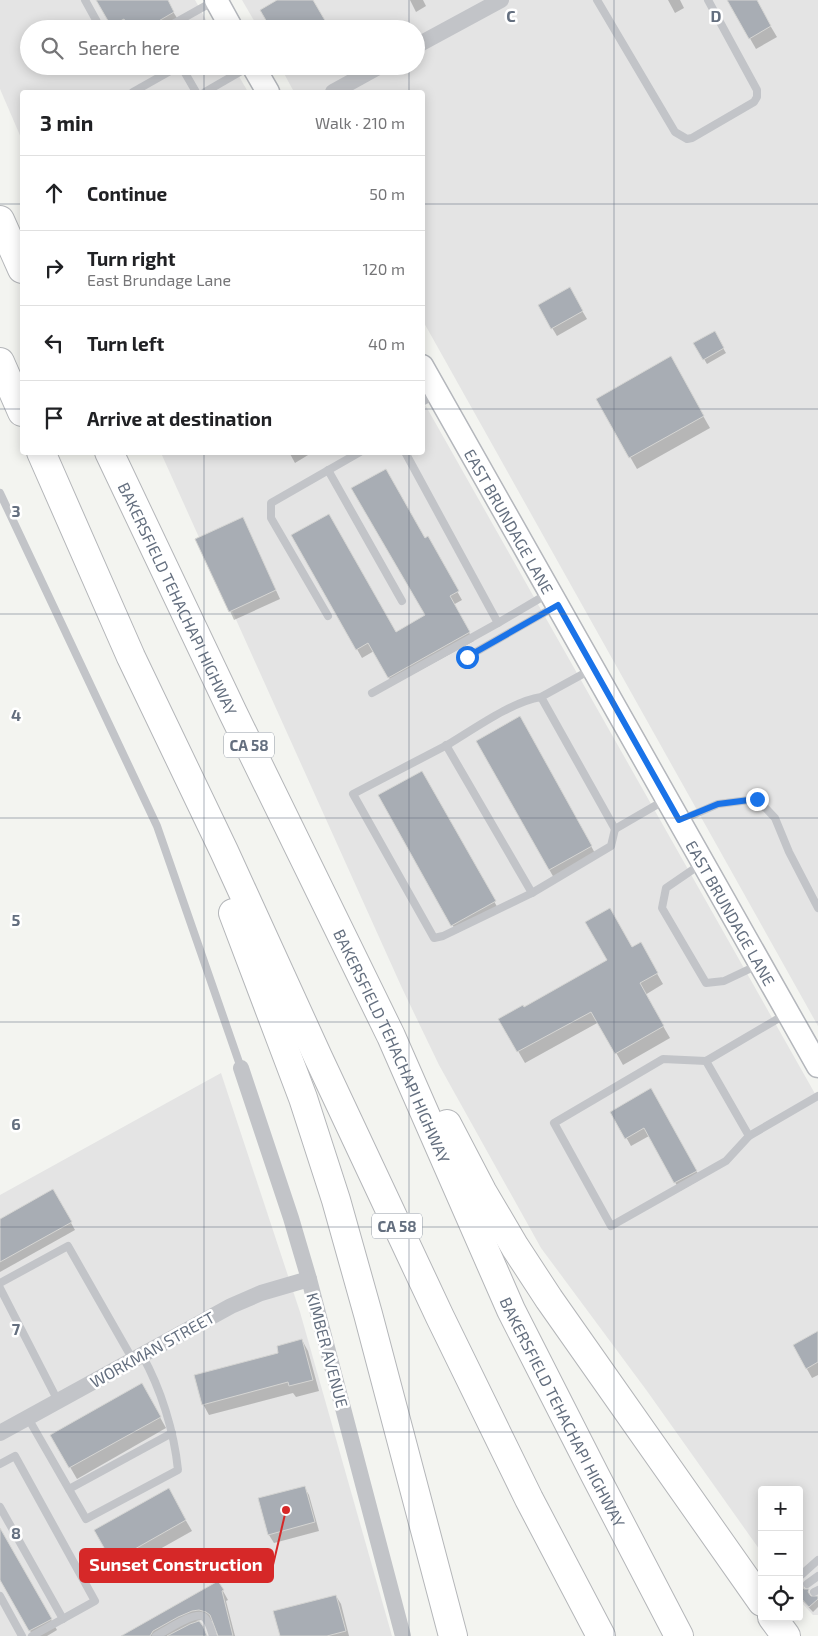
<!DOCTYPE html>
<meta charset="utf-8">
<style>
:root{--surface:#fff;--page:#f6f6f6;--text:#202124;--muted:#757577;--line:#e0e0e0}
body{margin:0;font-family:"Exo 2",sans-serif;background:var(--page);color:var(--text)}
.controls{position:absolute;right:15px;bottom:15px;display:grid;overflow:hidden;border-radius:5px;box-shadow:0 2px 12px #0003}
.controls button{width:45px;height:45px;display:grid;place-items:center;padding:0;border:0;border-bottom:1px solid var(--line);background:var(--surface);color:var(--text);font:25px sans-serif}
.stop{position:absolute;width:15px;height:15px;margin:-11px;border:4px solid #1a73e8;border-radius:50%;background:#fff}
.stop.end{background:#1a73e8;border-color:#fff;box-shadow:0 1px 5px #0008}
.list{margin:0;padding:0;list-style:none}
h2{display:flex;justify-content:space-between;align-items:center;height:65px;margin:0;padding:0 20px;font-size:21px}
h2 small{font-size:16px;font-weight:400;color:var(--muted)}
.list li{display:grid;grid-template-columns:32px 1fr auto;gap:15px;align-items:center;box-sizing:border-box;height:75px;padding:0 20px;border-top:1px solid var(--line)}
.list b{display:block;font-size:19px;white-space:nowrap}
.list p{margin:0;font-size:16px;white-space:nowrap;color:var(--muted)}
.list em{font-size:16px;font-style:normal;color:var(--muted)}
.icon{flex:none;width:28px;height:28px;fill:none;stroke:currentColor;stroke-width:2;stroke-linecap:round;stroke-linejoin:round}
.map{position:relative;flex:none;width:818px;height:1636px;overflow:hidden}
.search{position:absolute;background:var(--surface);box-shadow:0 2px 12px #0003;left:20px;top:20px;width:405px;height:55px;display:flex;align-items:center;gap:12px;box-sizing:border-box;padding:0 18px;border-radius:28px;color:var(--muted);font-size:19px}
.panel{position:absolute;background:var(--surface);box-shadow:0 2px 12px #0003;left:20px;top:90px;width:405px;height:365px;border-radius:5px}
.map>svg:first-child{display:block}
</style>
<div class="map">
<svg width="818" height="1636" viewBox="0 0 818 1636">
<rect width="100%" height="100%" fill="#f3f4f0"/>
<!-- built -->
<g fill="#e4e4e4">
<polygon points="0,0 195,0 211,29 29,29 29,66 233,66 248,92 22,92 22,140 0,89"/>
<polygon points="242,0 818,0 818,1026 423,321 422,92 294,92 280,66 416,66 416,29 259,29"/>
<polygon points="423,401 818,1099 818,1615 813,1615 799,1600 799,1490 762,1490 762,1553 647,1391 541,1248 439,1065 402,988 161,453 422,452"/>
<polygon points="221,1073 300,1312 392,1636 0,1636 0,1195"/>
</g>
<!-- shadow -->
<g fill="#0003">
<polygon points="97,0 166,0 180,23 170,29 114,29"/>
<polygon points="410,0 423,0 426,6 416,12"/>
<polygon points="668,0 680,0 684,8 675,13"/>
<polygon points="728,0 755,0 777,37 756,49"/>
<polygon points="330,66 346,66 334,73"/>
<polygon points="569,289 587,319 557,336 539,306"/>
<polygon points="714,333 726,353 707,364 695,344"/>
<polygon points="670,358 710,428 637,469 597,399"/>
<polygon points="289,452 313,452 295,463"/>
<polygon points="247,527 280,599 234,620 230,611"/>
<polygon points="293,536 395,633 426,616 424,539 427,538 462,600 453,605 474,641 393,685 374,651 362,658"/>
<polygon points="520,718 596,855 554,878 478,742"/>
<polygon points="421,773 499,910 457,933 380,796"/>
<polygon points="640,944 663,984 645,995 670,1038 623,1065 599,1022 525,1063 500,1020 523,1009"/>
<polygon points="651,1090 701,1179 680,1191 649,1136 631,1146 612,1112"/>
<polygon points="53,1191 75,1230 0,1272 0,1221"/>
<polygon points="818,1332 818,1375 812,1378 794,1346"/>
<polygon points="302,1340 308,1351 319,1391 296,1397 293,1393 209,1415 203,1404"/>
<polygon points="142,1385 166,1428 77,1479 52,1436"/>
<polygon points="304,1487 309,1495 319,1531 274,1543 269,1535"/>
<polygon points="168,1490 192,1531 119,1572 96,1531"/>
<polygon points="0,1530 57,1630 47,1636 33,1636 0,1577"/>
<polygon points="218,1582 228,1600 226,1601 235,1636 219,1636 214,1622 206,1619 196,1621 201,1623 207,1636 123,1636"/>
<polygon points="799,1582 802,1582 805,1591 810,1598 818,1598 818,1607 813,1612 799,1597"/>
<polygon points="336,1596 341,1604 349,1636 281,1636"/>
</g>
<!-- building -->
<g fill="#a8adb4" stroke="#d5d5d3">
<polygon points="96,0 168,0 174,12 145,29 129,29 124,19 111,26"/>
<polygon points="277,0 313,0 330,29 271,29 260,10"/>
<polygon points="727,0 757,0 771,26 749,39"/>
<polygon points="570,287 583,311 551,329 538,305"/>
<polygon points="715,331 724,348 703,360 693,343"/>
<polygon points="671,356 704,416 629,458 596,399"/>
<polygon points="386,469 425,538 428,536 459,591 450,596 470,632 388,678 368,643 356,650 291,535 329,514 396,632 425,615 351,488"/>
<polygon points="243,517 276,590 229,612 195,539"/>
<polygon points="520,716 592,846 549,870 476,741"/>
<polygon points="422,771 496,901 451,926 378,795"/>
<polygon points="610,908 632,947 641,942 658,973 640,983 664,1026 615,1054 591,1012 517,1052 498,1019 523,1005 524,1007 607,960 585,922"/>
<polygon points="651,1088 697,1171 674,1183 644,1128 625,1139 610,1112"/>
<polygon points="53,1189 72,1222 0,1262 0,1219"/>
<polygon points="818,1331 818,1362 806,1369 793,1345"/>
<polygon points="302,1339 313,1380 289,1386 288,1382 202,1405 194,1375 278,1353 277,1346"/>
<polygon points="142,1383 161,1417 69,1468 50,1435"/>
<polygon points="305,1486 315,1522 268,1535 258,1498"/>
<polygon points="169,1488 186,1520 112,1562 94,1530"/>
<polygon points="0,1528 52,1619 29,1631 0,1580"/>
<polygon points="218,1581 224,1590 222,1591 233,1636 218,1636 210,1615 206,1612 199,1610 192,1611 178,1617 153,1631 150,1636 121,1636"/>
<polygon points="799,1581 802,1581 802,1585 804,1589 809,1589 808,1592 811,1596 818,1596 818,1599 809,1607 799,1596"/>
<polygon points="336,1595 346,1631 327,1636 280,1636 273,1611"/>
<polygon points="199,1621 203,1626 207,1636 167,1636 190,1624"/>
</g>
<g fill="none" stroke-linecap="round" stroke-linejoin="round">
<!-- secondary casing -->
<g stroke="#b4b7bc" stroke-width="25">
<g id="secondary">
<polyline points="216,0 232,29"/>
<polyline points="253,66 268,92"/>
<path id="s1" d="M422 366 818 1066"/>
</g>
</g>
<!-- highway casing -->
<g stroke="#b4b6b9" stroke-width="30">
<g id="highway">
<polyline points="0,220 22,269"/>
<polyline points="0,362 22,412"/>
<polyline points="41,452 131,657 224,851 318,1057 440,1317 529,1499 601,1636"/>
<path id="s2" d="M109 452 233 713 391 1036 511 1310 595 1475 679 1636"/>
<polyline points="233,913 303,1098 336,1200 368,1314 453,1636"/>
<polyline points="447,1124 482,1191 515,1247 549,1299 762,1602"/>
<polyline points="772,1617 786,1636"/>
</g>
</g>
<!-- lane -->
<g stroke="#c2c4c8" stroke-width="8">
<polyline points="85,0 101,29"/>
<polyline points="597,0 675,132 687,139 692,138 754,102 757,97 757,90 708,0"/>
<polyline points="164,29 214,1"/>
<polyline points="181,66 196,92"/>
<polyline points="133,92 179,66"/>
<polyline points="205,92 250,66"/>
<polyline points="422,402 436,394"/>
<polyline points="405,452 498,623 549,593"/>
<polyline points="328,470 402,601"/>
<polyline points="0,493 157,826 241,1068"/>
<polyline points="328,616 271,518 271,503 360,452"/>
<polyline points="467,657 556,606"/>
<polyline points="372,693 498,623"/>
<path d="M541 697 615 829 611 846 532 893 443 936 434 938 353 794C385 777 417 761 449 744 474 729 513 701 541 697L592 669"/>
<polyline points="446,745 532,893"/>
<polyline points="681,820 718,804 757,799 775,818 789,852 818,908"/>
<polyline points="615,829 665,800"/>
<polyline points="701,864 666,888 662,908 706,983 724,981 758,965"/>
<polyline points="786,1014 706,1061 663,1059 554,1123 611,1226 726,1161 749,1136 818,1096"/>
<polyline points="706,1061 749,1136"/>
<polyline points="0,1283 68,1246 133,1360"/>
<polyline points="0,1288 58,1401"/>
<path d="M28 1418 86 1519 178 1470C174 1431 161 1389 142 1355"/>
<polyline points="0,1464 15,1456 95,1601 32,1636"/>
<polyline points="69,1489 172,1433"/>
<polyline points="0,1507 63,1619"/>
<polyline points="800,1576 818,1560"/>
<polyline points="807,1584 818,1576"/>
<polyline points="814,1592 818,1590"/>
<polyline points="0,1596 22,1636"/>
<path d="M156 1636C166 1631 195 1610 204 1617 209 1621 211 1630 213 1636"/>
</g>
<!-- street -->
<g stroke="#c2c4c8" stroke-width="16">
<polyline points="416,46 501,0"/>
<polyline points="333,92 380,66"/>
<polyline points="241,1068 291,1218 309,1279 403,1636"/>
<polyline points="0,1433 231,1306 261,1293 309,1279"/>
</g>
<!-- secondary -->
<use href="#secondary" stroke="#fff" stroke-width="22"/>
<!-- highway -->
<use href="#highway" stroke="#fff" stroke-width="28"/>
</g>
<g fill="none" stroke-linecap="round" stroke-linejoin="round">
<!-- route -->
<polyline stroke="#1a73e8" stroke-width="6" points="467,657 558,605 679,820 718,804 757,799"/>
</g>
<!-- grid -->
<path fill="none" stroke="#646f7f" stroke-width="1" stroke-opacity="0.55" d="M204 0V29M409 0V29M614 0V1636M204 66V92M409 66V92M0 204H22M422 204H818M0 409H22M422 409H818M204 452V1636M409 452V1636M0 614H818M0 818H818M0 1022H818M0 1227H818M0 1432H818"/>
<g text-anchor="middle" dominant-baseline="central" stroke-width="5" stroke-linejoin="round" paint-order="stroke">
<!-- shield labels -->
<g fill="#fff" stroke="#929aa5" stroke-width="1">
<rect x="224" y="732.5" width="50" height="25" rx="4"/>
<rect x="372" y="1213.5" width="50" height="25" rx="4"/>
</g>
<g font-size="15" font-weight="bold" fill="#646f7f">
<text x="249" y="745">CA 58</text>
<text x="397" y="1226">CA 58</text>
</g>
<!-- street labels -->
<g font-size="16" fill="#646f7f" stroke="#fff">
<text stroke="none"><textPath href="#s1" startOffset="178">EAST BRUNDAGE LANE</textPath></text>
<text stroke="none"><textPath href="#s2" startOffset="162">BAKERSFIELD TEHACHAPI HIGHWAY</textPath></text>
<text stroke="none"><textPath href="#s1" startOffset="628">EAST BRUNDAGE LANE</textPath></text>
<text stroke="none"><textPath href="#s2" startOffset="658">BAKERSFIELD TEHACHAPI HIGHWAY</textPath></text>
<text transform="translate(152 1349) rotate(-29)">WORKMAN STREET</text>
<text transform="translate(328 1350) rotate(75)">KIMBER AVENUE</text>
<text stroke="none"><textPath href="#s2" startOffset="1062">BAKERSFIELD TEHACHAPI HIGHWAY</textPath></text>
</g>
</g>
<g font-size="16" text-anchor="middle" font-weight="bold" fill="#646f7f" stroke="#fff" stroke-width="5" stroke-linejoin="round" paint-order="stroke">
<text x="511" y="22">C</text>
<text x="716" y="22">D</text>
<text x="16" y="517">3</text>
<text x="16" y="721">4</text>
<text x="16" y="926">5</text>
<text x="16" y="1130">6</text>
<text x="16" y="1335">7</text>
<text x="16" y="1539">8</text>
</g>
<!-- callouts -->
<path fill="none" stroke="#d62828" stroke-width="2" d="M286 1510L273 1565"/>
<circle fill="#d62828" stroke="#fff" stroke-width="2" cx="286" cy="1510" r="5"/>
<rect fill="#d62828" stroke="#d62828" stroke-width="2" x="80" y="1549" width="193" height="33" rx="5"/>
<g font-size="18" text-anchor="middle" font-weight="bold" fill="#fff">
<text x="176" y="1571">Sunset Construction</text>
</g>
</svg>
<div class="controls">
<button>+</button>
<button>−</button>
<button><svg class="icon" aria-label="locate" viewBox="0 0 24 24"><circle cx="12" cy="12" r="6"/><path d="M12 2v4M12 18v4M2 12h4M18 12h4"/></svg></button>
</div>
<div class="stop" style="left:467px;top:657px"></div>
<div class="stop end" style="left:757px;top:799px"></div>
<div class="search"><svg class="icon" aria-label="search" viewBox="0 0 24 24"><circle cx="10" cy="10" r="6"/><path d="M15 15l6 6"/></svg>Search here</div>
<section class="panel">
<h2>3 min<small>Walk · 210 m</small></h2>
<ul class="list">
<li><svg class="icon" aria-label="ahead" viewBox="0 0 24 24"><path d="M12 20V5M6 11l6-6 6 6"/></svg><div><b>Continue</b></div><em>50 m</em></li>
<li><svg class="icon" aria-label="right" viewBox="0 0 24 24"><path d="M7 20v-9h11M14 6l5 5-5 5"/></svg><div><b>Turn right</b><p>East Brundage Lane</p></div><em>120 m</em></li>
<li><svg class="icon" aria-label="left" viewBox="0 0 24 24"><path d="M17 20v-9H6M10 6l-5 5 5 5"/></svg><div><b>Turn left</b></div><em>40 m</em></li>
<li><svg class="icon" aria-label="arrive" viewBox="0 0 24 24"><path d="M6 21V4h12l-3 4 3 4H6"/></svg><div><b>Arrive at destination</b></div></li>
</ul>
</section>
</div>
